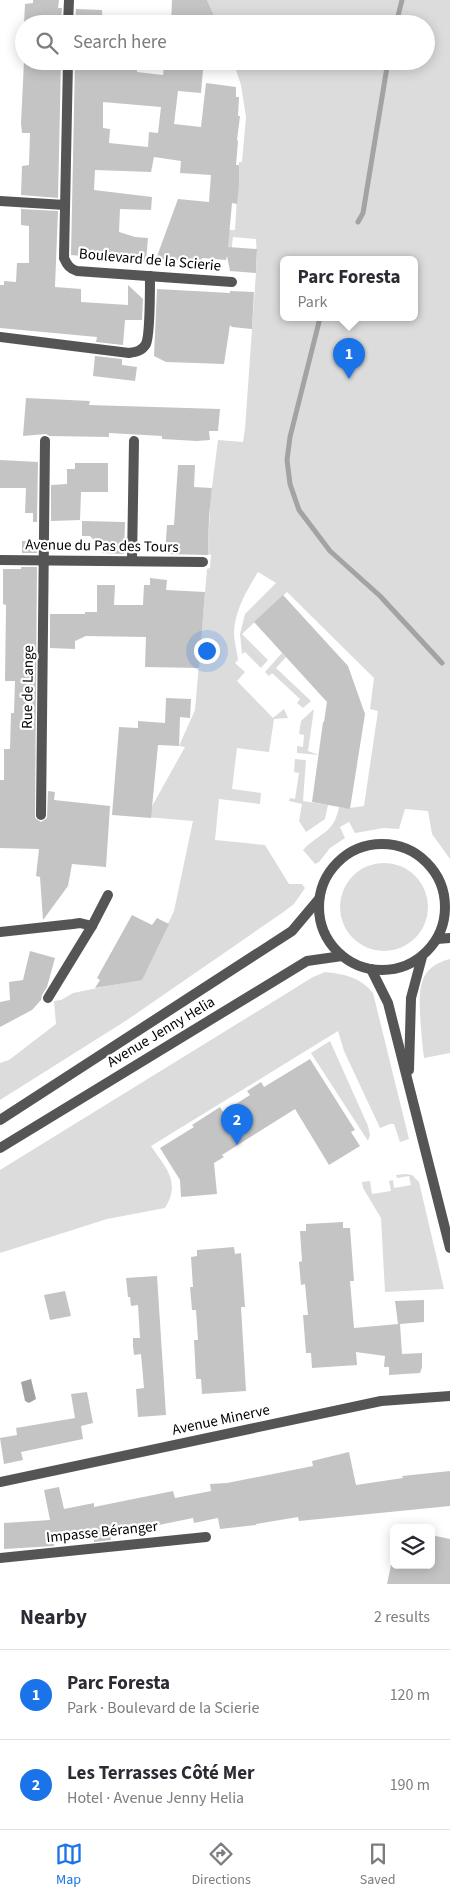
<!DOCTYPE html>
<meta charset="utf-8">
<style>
:root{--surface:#fff;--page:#f2f2f3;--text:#2b2b33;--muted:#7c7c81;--line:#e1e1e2;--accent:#1a73e8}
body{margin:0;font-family:"Source Sans 3",sans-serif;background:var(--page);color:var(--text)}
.controls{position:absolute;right:15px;bottom:15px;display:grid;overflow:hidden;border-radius:8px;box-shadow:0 2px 12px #0003}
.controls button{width:45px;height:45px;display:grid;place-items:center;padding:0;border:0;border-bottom:1px solid var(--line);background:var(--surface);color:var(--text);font:25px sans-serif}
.you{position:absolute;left:206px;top:650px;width:18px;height:18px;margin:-12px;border:4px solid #fff;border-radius:50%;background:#1a73e8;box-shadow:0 0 0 8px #1a73e833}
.badge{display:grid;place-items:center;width:32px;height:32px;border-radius:50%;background:var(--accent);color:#fff;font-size:16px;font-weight:700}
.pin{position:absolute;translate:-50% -41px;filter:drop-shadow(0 1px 2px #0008)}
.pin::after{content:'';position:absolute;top:26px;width:18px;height:15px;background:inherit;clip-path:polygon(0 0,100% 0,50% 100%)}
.popup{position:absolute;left:280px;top:256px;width:138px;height:65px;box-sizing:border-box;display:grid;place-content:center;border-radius:8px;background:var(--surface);filter:drop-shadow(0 1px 4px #0005);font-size:16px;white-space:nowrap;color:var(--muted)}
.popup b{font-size:19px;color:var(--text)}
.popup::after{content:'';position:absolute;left:50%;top:100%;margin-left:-10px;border:10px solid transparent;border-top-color:var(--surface)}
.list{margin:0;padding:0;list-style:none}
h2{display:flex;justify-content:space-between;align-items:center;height:65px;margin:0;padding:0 20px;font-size:21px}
h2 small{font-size:16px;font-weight:400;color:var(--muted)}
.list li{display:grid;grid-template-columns:32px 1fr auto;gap:15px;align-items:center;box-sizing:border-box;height:90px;padding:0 20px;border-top:1px solid var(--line)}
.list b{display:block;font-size:19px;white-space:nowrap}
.list p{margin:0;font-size:16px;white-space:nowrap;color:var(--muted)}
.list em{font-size:16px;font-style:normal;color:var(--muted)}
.icon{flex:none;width:28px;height:28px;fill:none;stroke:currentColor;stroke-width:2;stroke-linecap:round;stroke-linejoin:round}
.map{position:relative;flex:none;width:450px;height:1584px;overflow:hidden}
.search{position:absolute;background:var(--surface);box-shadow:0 2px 12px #0003;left:15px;right:15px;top:15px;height:55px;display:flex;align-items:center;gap:12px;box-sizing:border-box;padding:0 18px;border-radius:28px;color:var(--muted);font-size:19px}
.sheet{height:245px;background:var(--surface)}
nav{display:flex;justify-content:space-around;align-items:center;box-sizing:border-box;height:70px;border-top:1px solid var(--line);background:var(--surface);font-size:14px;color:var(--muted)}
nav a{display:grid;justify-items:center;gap:2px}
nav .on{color:var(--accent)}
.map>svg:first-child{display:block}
</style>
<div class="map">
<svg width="450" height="1584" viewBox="0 0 450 1584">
<rect width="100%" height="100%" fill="#fff"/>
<!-- green -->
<g fill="#dcdcdc" fill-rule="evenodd">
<path d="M207 0H450V859L432 834 428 811 405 809 399 829 384 828 355 833 349 822 340 827 345 838 330 848 319 862 315 864 303 850C320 832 334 834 339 807L350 808 364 806 378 711 370 709 374 678 287 592 242 634 268 660 261 668 245 652 242 654 240 634 245 614 276 583 258 572C247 590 235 610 234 632 234 641 237 651 238 660L235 663 245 672 237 681 273 718 284 709 288 718 274 719 269 752 237 748 232 789 261 793 260 804 219 799 215 840 265 845 289 884H302L305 888 294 904 282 913 127 1020 0 1100V1063L9 1060 56 1024 54 1001 61 1000 73 993 142 979 174 911 193 821 146 817 185 747 179 746 195 710 207 569 210 568 211 554 208 555 210 503 218 440 243 442 245 429 257 258 256 239 233 237 231 254 227 250 229 230H235L239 162H242L246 117 241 85 233 61H426V24H218ZM284 260H414V318H284Z"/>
<polygon points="282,653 286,657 276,668 311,701 303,708 297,703 300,699 272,673 269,676 265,672"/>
<polygon points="314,709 308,751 319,755 297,753 297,746 303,747 304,735 299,734 301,721"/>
<polygon points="295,759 306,760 303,801 328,805 325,819 306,832 299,821 302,804 289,801 290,798 295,799 299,773 294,772"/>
<circle cx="384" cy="907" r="44"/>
<path d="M450 959V1053L424 1058C422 1043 421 1029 420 1014 419 987 419 967 450 959Z"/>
<path d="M325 972C344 974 360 977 373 993L409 1139 400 1142 394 1124H390L380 1128 344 1051 338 1031 151 1146C164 1166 182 1181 165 1208L107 1219 0 1253V1170L313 977Z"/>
<polygon points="330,1041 368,1126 370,1135 368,1141 311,1053"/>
<polygon points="406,1174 412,1175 419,1182 444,1289 385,1292 381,1218 363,1188 362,1182 370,1181 372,1194 391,1191 389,1181 393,1180 394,1188 411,1185 409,1176 397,1178 396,1175"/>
</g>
<!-- water -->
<polygon fill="#a3a3a3" points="31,1379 36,1399 29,1403 25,1401 21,1382"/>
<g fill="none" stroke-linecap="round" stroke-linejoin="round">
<!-- stream -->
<g stroke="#a3a3a3" stroke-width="5">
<polyline points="396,24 402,0"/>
<polyline points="358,222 363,213 388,61"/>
<polyline points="320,318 290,437 287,460 290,484 299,510 330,551 380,596 442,663"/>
</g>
</g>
<!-- building -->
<g fill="#c4c4c4" fill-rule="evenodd">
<polygon points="33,0 59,0 58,8 62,8 61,24 24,24 25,4 33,3"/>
<polygon points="172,0 207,0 218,24 171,24"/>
<polygon points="76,9 102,10 103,24 75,24"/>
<polygon points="24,61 61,61 58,198 21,195 22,166 29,165 30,133 22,133 21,123"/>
<path d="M75 61H137V72L163 75 164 67 203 70 201 93 178 91 174 124 201 127 206 83 236 87V97H239L238 116H240L237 140 238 141 236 165H239V185L237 204 232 203 228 247 257 249 256 273 230 271 227 256 226 260 202 258V261L156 259 178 199 209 202 211 175 180 173 181 161 154 157 151 172 95 170 94 190 152 197 151 210 120 209 119 232 135 237 148 238 146 262 71 255ZM103 102 161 107 158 133 149 132 148 147 109 143 110 129 103 128Z"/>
<polygon points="21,209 58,211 55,287 81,289 81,302 128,305 128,285 143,299 142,320 125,320 123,345 96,342 97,337 0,328 0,285 4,285 4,281 16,282 17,263 29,263 29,226 21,225"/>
<polygon points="157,289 230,293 230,291 254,292 252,329 232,327 230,325 224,364 166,362 154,356"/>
<polygon points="95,356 122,359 122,365 137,367 135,381 93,376"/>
<polygon points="26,398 90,401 89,405 220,409 218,431 209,431 210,440 197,441 162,439 162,436 109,433 109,437 49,436 46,434 23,436"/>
<polygon points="0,460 38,462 37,522 33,522 33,513 25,513 26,488 0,488"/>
<polygon points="75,463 108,463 108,492 81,492 80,520 51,521 51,485 67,484 67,469 75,469"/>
<polygon points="178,465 195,465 194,487 212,488 209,516 208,555 165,554 167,525 174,525"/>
<polygon points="82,521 125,522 124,554 102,553 102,548 90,536 82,536"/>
<rect x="22" y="541" width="15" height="12"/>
<polygon points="21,567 37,567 35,818 41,822 47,818 48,791 55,792 54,800 110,806 106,867 72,864 68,886 43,920 40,877 36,876 39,849 0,848 0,780 4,780 4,749 10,749 11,713 14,713 15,681 5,681 6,605 3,604 3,569 21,569"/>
<polygon points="150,578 167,580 166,590 205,592 199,668 145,667 146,637 86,636 75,641 75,649 50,648 50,614 85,614 85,612 97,612 97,585 115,585 114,605 143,605 144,585 150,585"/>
<polygon points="283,595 348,666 365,714 350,809 312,802 323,722 324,722 327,702 254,622"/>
<polygon points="166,698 191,699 190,718 180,717 179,746 158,745 151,818 112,815 119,727 138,728 138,721 165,723"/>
<polygon points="132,915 152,925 157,918 169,924 142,980 95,988 100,980 97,978"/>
<polygon points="30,951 55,958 47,987 42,995 41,1000 32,1010 0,1027 0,1002 10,1000 9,982 23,980"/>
<polygon points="310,1059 355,1130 351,1132 360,1146 329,1165 295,1109 222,1155 224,1157 214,1163 217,1194 181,1197 180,1180 160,1148 194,1127 192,1125 220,1107 223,1112 250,1095 247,1091 261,1082 264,1087"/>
<polygon points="343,1222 343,1228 350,1228 354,1281 350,1281 354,1328 398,1324 395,1301 424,1300 424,1322 400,1324 402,1354 422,1353 422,1367 420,1373 389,1375 389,1367 384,1367 385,1356 356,1352 357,1365 312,1368 311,1353 306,1353 303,1315 308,1315 305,1284 301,1285 299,1262 302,1261 300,1231 306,1231 306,1224"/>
<polygon points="234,1247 235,1254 241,1253 245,1307 241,1307 246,1391 202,1394 201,1379 196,1379 194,1340 198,1340 196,1310 192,1310 190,1287 193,1287 191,1257 197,1256 197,1250"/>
<polygon points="157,1276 166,1415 138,1417 136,1389 144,1388 141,1354 134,1355 133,1346 133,1338 140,1338 138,1305 131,1306 130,1297 128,1297 126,1278"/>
<polygon points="65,1291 71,1316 50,1320 44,1295"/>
<polygon points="87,1392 93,1423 81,1426 83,1439 21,1452 23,1460 4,1464 0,1438 17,1435 16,1428 75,1418 71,1394"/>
<polygon points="349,1452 356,1485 403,1478 402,1476 450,1471 450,1506 299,1521 298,1517 256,1524 256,1525 220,1529 218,1518 194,1523 193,1518 110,1535 111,1540 94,1542 93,1533 53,1538 54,1546 4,1549 4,1523 50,1520 44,1490 59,1487 64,1509 94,1503 94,1507 173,1491 175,1498 211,1491 210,1484 227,1483 313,1466 312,1461"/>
<polygon points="431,1535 450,1539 450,1584 387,1584 391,1565 431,1565"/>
</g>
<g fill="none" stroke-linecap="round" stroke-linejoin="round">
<!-- minor -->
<g stroke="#555" stroke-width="10">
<polyline points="68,24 69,0"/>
<path d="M68 61 64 258C67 265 70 269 77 271L232 282"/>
<polyline points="0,201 65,205"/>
<path d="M0 337 129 353C136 352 142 351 146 344 150 335 150 289 150 276"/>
<polyline points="0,560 203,562"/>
<polyline points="132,561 134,441"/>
<polyline points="41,815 45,441"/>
<polyline points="92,926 108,895"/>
<polyline points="0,932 73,924 80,923 92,926 48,998"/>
<polyline points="371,969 388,1003 450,1248"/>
<polyline points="409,1070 411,998 422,957"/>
<polyline points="0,1482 381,1401 450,1396"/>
<polyline points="0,1558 206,1537"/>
</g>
<!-- tertiary -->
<g stroke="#555" stroke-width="10">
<circle cx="382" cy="907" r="63"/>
<polyline points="437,939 450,938"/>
<polyline points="0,1120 292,931 319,899"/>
<polyline points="0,1148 307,961 342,956"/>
</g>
</g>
<g text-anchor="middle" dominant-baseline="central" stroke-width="4.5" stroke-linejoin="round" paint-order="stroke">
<!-- street labels -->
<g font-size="15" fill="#000" stroke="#fff">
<text transform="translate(150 260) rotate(5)">Boulevard de la Scierie</text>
<text transform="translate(102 546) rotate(1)">Avenue du Pas des Tours</text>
<text transform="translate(28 687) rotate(-89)">Rue de Lange</text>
<text transform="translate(161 1032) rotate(-31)">Avenue Jenny Helia</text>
<text transform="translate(221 1420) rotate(-12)">Avenue Minerve</text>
<text transform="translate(102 1532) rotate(-6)">Impasse Béranger</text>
</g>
</g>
</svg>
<div class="controls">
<button><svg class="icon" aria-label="layers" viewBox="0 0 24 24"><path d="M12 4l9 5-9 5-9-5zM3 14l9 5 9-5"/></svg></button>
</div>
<div class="you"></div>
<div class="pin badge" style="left:349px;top:379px">1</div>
<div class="popup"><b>Parc Foresta</b>Park</div>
<div class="pin badge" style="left:237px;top:1145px">2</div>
<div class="search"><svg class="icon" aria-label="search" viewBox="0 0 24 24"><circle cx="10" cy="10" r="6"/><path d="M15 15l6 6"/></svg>Search here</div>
</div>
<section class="sheet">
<h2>Nearby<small>2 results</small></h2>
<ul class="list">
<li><span class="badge">1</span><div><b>Parc Foresta</b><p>Park · Boulevard de la Scierie</p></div><em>120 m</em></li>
<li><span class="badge">2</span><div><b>Les Terrasses Côté Mer</b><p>Hotel · Avenue Jenny Helia</p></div><em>190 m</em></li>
</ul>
</section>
<nav>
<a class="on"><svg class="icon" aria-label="map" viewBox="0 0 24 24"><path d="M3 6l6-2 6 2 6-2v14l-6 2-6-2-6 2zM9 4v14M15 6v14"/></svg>Map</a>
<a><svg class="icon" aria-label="directions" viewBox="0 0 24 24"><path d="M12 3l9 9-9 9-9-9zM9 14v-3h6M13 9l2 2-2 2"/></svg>Directions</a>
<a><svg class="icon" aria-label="saved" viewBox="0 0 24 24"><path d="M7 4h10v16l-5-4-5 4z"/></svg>Saved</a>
</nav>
